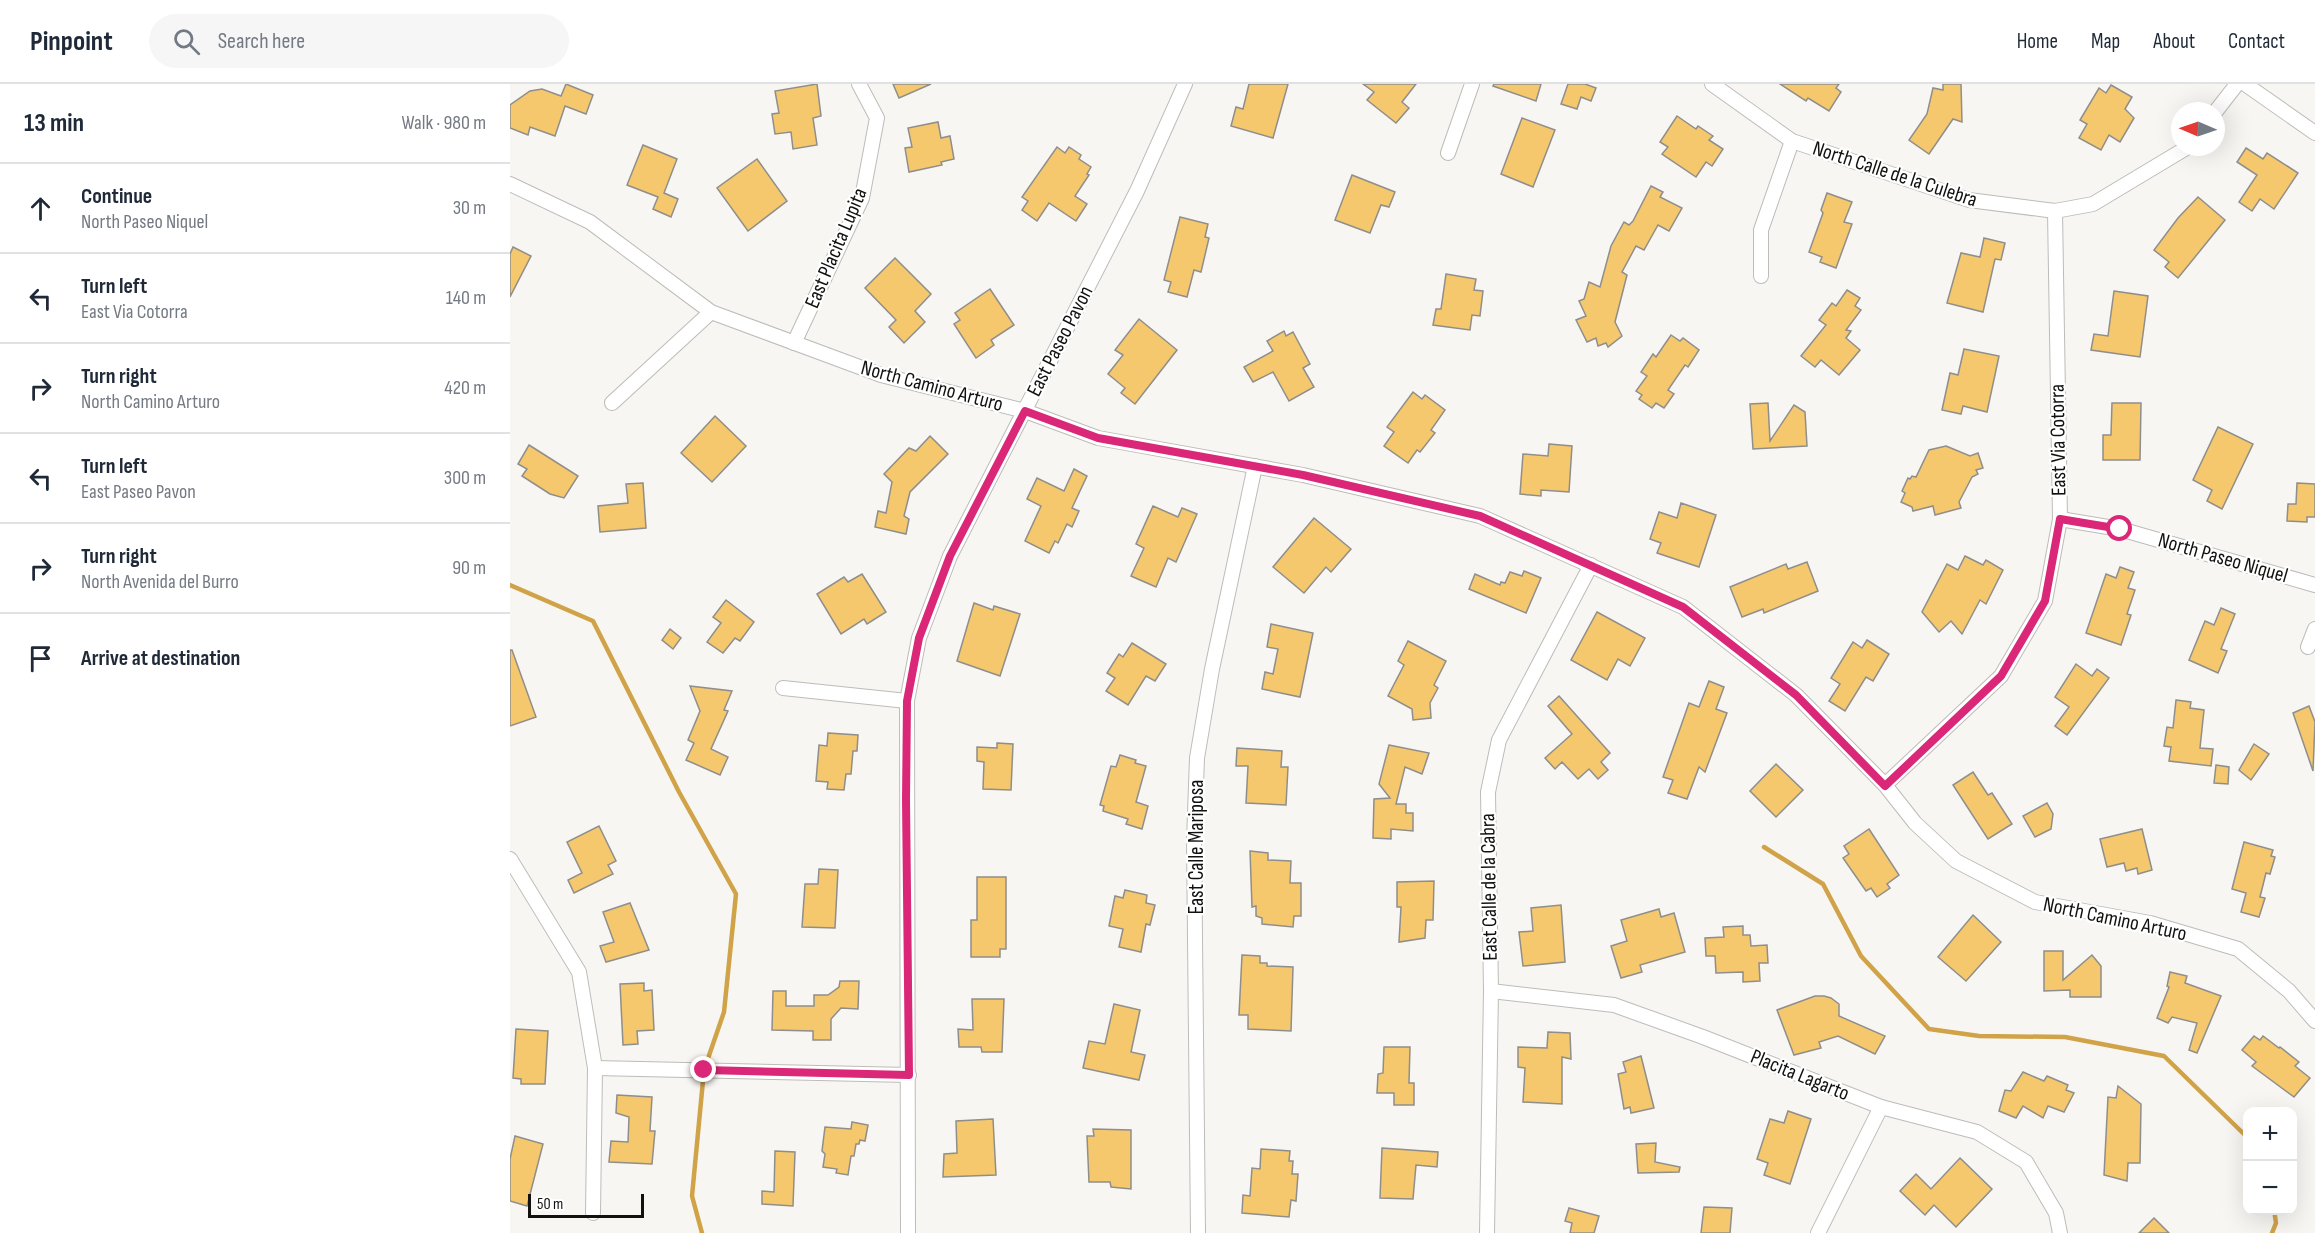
<!DOCTYPE html>
<meta charset="utf-8">
<style>
:root{--surface:#fff;--page:#f6f6f7;--text:#1f2937;--muted:#747a83;--line:#e0e1e3}
body{margin:0;font-family:"Sofia Sans Condensed",sans-serif;background:var(--page);color:var(--text)}
.controls{position:absolute;right:18px;bottom:18px;display:grid;overflow:hidden;border-radius:12px;box-shadow:0 6px 24px #0002}
.controls button{width:54px;height:54px;display:grid;place-items:center;padding:0;border:0;border-bottom:2px solid var(--line);background:var(--surface);color:var(--text);font:30px sans-serif}
.compass{position:absolute;left:1661px;top:18px;width:54px;height:54px;border-radius:50%;background:var(--surface);box-shadow:0 6px 24px #0002;rotate:272deg}
.scale{position:absolute;left:18px;bottom:15px;width:116px;box-sizing:border-box;padding-left:6px;border:3px solid #111110;border-top:0;font-size:16px;line-height:21px;white-space:nowrap;color:#111110;-webkit-text-stroke:4px #fff;paint-order:stroke}
.stop{position:absolute;width:18px;height:18px;margin:-14px;border:4px solid #db2777;border-radius:50%;background:#fff}
.stop.end{background:#db2777;border-color:#fff;box-shadow:0 2px 6px #0008}
.list{margin:0;padding:0;list-style:none}
h2{display:flex;justify-content:space-between;align-items:center;height:78px;margin:0;padding:0 24px;font-size:26px}
h2 small{font-size:20px;font-weight:400;color:var(--muted)}
.list li{display:grid;grid-template-columns:39px 1fr auto;gap:18px;align-items:center;box-sizing:border-box;height:90px;padding:0 24px;border-top:2px solid var(--line)}
.list b{display:block;font-size:22px;white-space:nowrap}
.list p{margin:0;font-size:20px;white-space:nowrap;color:var(--muted)}
.list em{font-size:20px;font-style:normal;color:var(--muted)}
.icon{flex:none;width:33px;height:33px;fill:none;stroke:currentColor;stroke-width:2;stroke-linecap:round;stroke-linejoin:round}
.map{position:relative;flex:none;width:1805px;height:1149px;overflow:hidden}
header{display:flex;align-items:center;gap:36px;box-sizing:border-box;height:84px;padding:0 30px;background:var(--surface);border-bottom:2px solid var(--line)}
header strong{font-size:28px}
nav{display:flex;gap:33px;margin-inline-start:auto;font-size:21px}
.search{width:420px;height:54px;background:var(--page);display:flex;align-items:center;gap:15px;box-sizing:border-box;padding:0 21px;border-radius:33px;color:var(--muted);font-size:22px}
main{display:flex}
aside{flex:1;background:var(--surface)}
.map>svg:first-child{display:block}
</style>
<header>
<strong>Pinpoint</strong>
<div class="search"><svg class="icon" aria-label="search" viewBox="0 0 24 24"><circle cx="10" cy="10" r="6"/><path d="M15 15l6 6"/></svg>Search here</div>
<nav><a>Home</a><a>Map</a><a>About</a><a>Contact</a></nav>
</header>
<main>
<aside>
<h2>13 min<small>Walk · 980 m</small></h2>
<ul class="list">
<li><svg class="icon" aria-label="ahead" viewBox="0 0 24 24"><path d="M12 20V5M6 11l6-6 6 6"/></svg><div><b>Continue</b><p>North Paseo Niquel</p></div><em>30 m</em></li>
<li><svg class="icon" aria-label="left" viewBox="0 0 24 24"><path d="M17 20v-9H6M10 6l-5 5 5 5"/></svg><div><b>Turn left</b><p>East Via Cotorra</p></div><em>140 m</em></li>
<li><svg class="icon" aria-label="right" viewBox="0 0 24 24"><path d="M7 20v-9h11M14 6l5 5-5 5"/></svg><div><b>Turn right</b><p>North Camino Arturo</p></div><em>420 m</em></li>
<li><svg class="icon" aria-label="left" viewBox="0 0 24 24"><path d="M17 20v-9H6M10 6l-5 5 5 5"/></svg><div><b>Turn left</b><p>East Paseo Pavon</p></div><em>300 m</em></li>
<li><svg class="icon" aria-label="right" viewBox="0 0 24 24"><path d="M7 20v-9h11M14 6l5 5-5 5"/></svg><div><b>Turn right</b><p>North Avenida del Burro</p></div><em>90 m</em></li>
<li><svg class="icon" aria-label="arrive" viewBox="0 0 24 24"><path d="M6 21V4h12l-3 4 3 4H6"/></svg><div><b>Arrive at destination</b></div></li>
</ul>
</aside>
<div class="map">
<svg width="1805" height="1149" viewBox="0 0 1805 1149">
<rect width="100%" height="100%" fill="#f8f6f3"/>
<g fill="none" stroke-linecap="round" stroke-linejoin="round">
<!-- stream -->
<g stroke="#d0a348" stroke-width="4.5">
<polyline points="0,501 83,537 169,708 226,810 214,928 194,986 182,1112 192,1149"/>
<polyline points="1254,763 1313,800 1351,872 1419,945 1469,952 1555,953 1654,972 1738,1054"/>
<polyline points="1762,1149 1766,1139 1764,1126"/>
</g>
</g>
<!-- building -->
<g fill="#f5c86e" stroke="#8f8e8b" stroke-width="1.5">
<polygon points="56,0 83,11 76,30 55,22 45,52 20,43 18,51 0,44 0,21 20,7 32,5 51,12"/>
<polygon points="307,0 311,32 303,34 307,61 283,65 281,48 265,50 262,30 269,29 265,7"/>
<polygon points="383,0 421,0 389,14"/>
<polygon points="739,0 778,0 763,54 721,42 726,23 733,25"/>
<polygon points="853,0 906,0 892,18 899,24 886,39 857,16 864,8"/>
<polygon points="984,0 1031,0 1026,17 983,2"/>
<polygon points="1058,0 1075,0 1086,4 1081,17 1071,13 1067,25 1051,20"/>
<polygon points="1270,0 1329,0 1326,4 1331,8 1319,27 1298,14 1296,17"/>
<polygon points="1433,0 1451,0 1452,38 1443,35 1419,70 1399,56 1417,30 1423,4 1433,6"/>
<polygon points="1601,1 1622,13 1615,25 1624,34 1610,58 1599,51 1591,66 1569,54 1577,40 1570,36 1589,4 1596,9"/>
<polygon points="1167,32 1186,45 1188,42 1203,52 1199,56 1213,65 1202,82 1196,78 1186,93 1152,70 1158,63 1150,58"/>
<polygon points="1012,34 1045,46 1023,103 991,90"/>
<polygon points="428,38 431,54 440,52 444,75 431,78 432,81 399,88 395,64 402,63 398,44"/>
<polygon points="133,61 167,75 154,109 168,115 161,133 143,125 148,113 117,101"/>
<polygon points="547,63 555,69 559,63 571,71 569,75 581,83 577,90 579,91 565,112 577,120 566,137 539,119 527,137 512,126 518,117 512,113"/>
<polygon points="1736,64 1753,75 1757,69 1788,89 1764,125 1750,115 1742,127 1729,118 1747,91 1727,78"/>
<polygon points="247,75 277,117 238,147 207,104"/>
<polygon points="842,91 885,108 879,123 871,121 860,149 825,136"/>
<polygon points="1141,102 1153,108 1150,113 1172,124 1159,147 1148,141 1134,166 1126,162 1112,188 1117,191 1105,238 1112,252 1098,263 1096,259 1088,262 1086,254 1077,258 1066,236 1076,232 1069,217 1074,215 1079,198 1090,203 1101,162 1114,138 1119,141 1123,137"/>
<polygon points="1317,109 1342,118 1334,138 1342,140 1326,184 1310,178 1312,173 1299,168 1313,129 1311,126"/>
<polygon points="1688,113 1715,136 1668,194 1655,183 1659,178 1644,166 1668,134"/>
<polygon points="670,133 698,140 695,153 699,154 691,188 684,186 677,213 658,208 661,198 654,196"/>
<polygon points="1474,154 1495,159 1491,176 1485,175 1473,228 1437,219 1451,169 1470,173"/>
<polygon points="3,163 21,172 0,213 0,170"/>
<polygon points="385,174 421,210 405,227 415,238 394,259 379,243 386,236 355,204"/>
<polygon points="936,190 966,195 964,206 973,207 970,232 962,231 960,246 923,241 926,225 931,225"/>
<polygon points="480,205 504,241 481,256 484,261 466,274 444,240 450,236 445,229"/>
<polygon points="1337,206 1350,214 1345,222 1351,226 1336,246 1341,247 1336,254 1350,266 1329,291 1311,276 1305,283 1291,272 1316,241 1309,236 1322,219 1326,222"/>
<polygon points="1604,207 1638,212 1630,273 1581,266 1584,250 1598,252"/>
<polygon points="629,235 667,266 625,320 611,309 615,304 598,290 613,271 605,266"/>
<polygon points="774,247 776,252 783,248 800,280 793,284 804,303 779,317 763,288 743,298 734,283 763,267 757,257"/>
<polygon points="1161,251 1170,257 1173,254 1189,266 1178,283 1175,281 1158,306 1164,310 1154,324 1146,319 1142,324 1129,315 1132,311 1126,307 1137,292 1131,288 1143,270 1146,273"/>
<polygon points="1454,265 1489,272 1477,328 1453,322 1451,330 1432,326 1440,289 1448,291"/>
<polygon points="903,308 912,315 915,311 935,326 921,346 925,349 910,368 907,366 898,379 874,362 884,348 877,343"/>
<polygon points="1258,319 1260,357 1284,321 1295,328 1297,362 1243,365 1240,320"/>
<polygon points="1602,319 1631,319 1630,376 1593,376 1593,351 1601,351"/>
<polygon points="205,332 236,362 202,398 171,369"/>
<polygon points="1708,343 1743,360 1712,425 1697,417 1702,406 1683,396"/>
<polygon points="420,352 438,370 400,408 394,432 399,435 396,450 365,443 368,427 376,429 382,398 374,390 399,364 406,367"/>
<polygon points="1039,360 1062,362 1059,408 1031,406 1031,412 1010,410 1013,370 1038,372"/>
<polygon points="19,361 68,392 54,414 40,410 12,392 17,385 8,380"/>
<polygon points="1436,362 1460,372 1468,369 1473,384 1466,386 1468,390 1462,393 1449,418 1451,424 1425,431 1423,422 1403,427 1402,423 1391,418 1395,409 1392,407 1398,394 1400,395 1402,392 1406,393 1419,366"/>
<polygon points="564,385 577,392 562,424 569,427 562,443 557,440 548,459 545,457 539,469 515,457 531,422 517,415 527,394 554,407"/>
<polygon points="133,399 136,444 90,448 88,422 118,419 116,400"/>
<polygon points="1787,399 1805,400 1805,433 1797,433 1797,438 1777,437 1778,420 1786,420"/>
<polygon points="1171,419 1206,431 1189,483 1147,469 1151,459 1140,455 1149,428 1167,434"/>
<polygon points="643,422 668,433 672,424 687,430 666,478 658,474 646,503 621,492 634,464 626,460"/>
<polygon points="804,434 841,465 821,488 816,483 794,509 763,483"/>
<polygon points="1455,472 1473,481 1476,476 1493,486 1476,520 1470,516 1452,550 1441,537 1429,548 1412,528 1437,480 1448,486"/>
<polygon points="1297,478 1308,507 1254,529 1253,525 1232,533 1220,503 1276,480 1278,485"/>
<polygon points="1610,483 1624,488 1618,504 1625,506 1617,530 1621,531 1611,561 1576,549 1596,490 1606,494"/>
<polygon points="1014,487 1031,494 1016,529 959,505 965,490 990,501 991,498 995,499 1000,488 1012,492"/>
<polygon points="352,490 376,528 357,540 354,535 331,550 307,510 334,493 338,498"/>
<polygon points="216,516 244,538 230,557 225,554 213,569 197,558 211,539 203,533"/>
<polygon points="464,519 483,526 484,522 510,530 490,592 447,577"/>
<polygon points="1711,524 1725,530 1711,565 1717,567 1708,589 1679,576 1695,537 1704,541"/>
<polygon points="1087,528 1135,554 1120,582 1108,575 1097,596 1061,576"/>
<polygon points="761,540 803,549 790,613 752,605 755,588 763,590 768,565 757,563"/>
<polygon points="160,545 171,554 163,565 152,556"/>
<polygon points="1357,556 1379,570 1363,597 1356,593 1335,627 1319,617 1330,600 1321,594 1343,558 1352,564"/>
<polygon points="898,557 936,577 924,601 928,604 920,619 921,634 903,636 902,625 878,612 894,581 888,577"/>
<polygon points="622,559 656,580 645,597 636,592 618,621 596,607 605,594 597,589 609,570 613,573"/>
<polygon points="0,566 2,566 26,633 0,642"/>
<polygon points="1566,580 1582,592 1587,585 1599,594 1557,651 1545,642 1559,623 1545,613"/>
<polygon points="1199,597 1214,603 1206,625 1217,629 1195,688 1189,683 1177,715 1158,709 1163,696 1153,693 1179,619 1189,623"/>
<polygon points="180,602 222,607 214,626 218,627 201,665 218,673 210,691 176,676 184,659 178,656 190,627"/>
<polygon points="1049,612 1100,669 1091,678 1098,686 1088,695 1079,685 1068,695 1052,678 1045,685 1035,674 1062,650 1038,622"/>
<polygon points="1666,616 1681,618 1680,624 1694,626 1690,664 1703,665 1701,682 1659,677 1661,663 1654,662 1657,643 1663,644"/>
<polygon points="1799,622 1805,638 1803,687 1783,629"/>
<polygon points="318,649 348,651 347,667 343,667 341,690 336,690 334,706 317,705 318,698 306,697 309,661 317,662"/>
<polygon points="487,659 503,660 501,706 473,705 474,678 467,677 467,663 487,664"/>
<polygon points="1744,660 1759,670 1741,696 1729,686"/>
<polygon points="879,661 919,669 912,690 895,683 886,720 896,720 896,729 903,729 903,747 881,745 881,755 863,754 864,715 880,714 869,700"/>
<polygon points="727,664 772,667 771,683 778,683 776,721 736,719 738,682 726,682"/>
<polygon points="610,671 626,676 625,679 636,682 626,718 638,722 632,745 616,740 618,735 593,727 594,722 590,721 601,682 606,683"/>
<polygon points="1266,680 1293,706 1266,733 1240,707"/>
<polygon points="1706,681 1719,683 1718,700 1704,699"/>
<polygon points="1463,688 1478,711 1482,709 1502,740 1478,755 1443,701"/>
<polygon points="1537,719 1543,730 1541,745 1525,753 1513,732"/>
<polygon points="89,742 106,777 98,781 103,790 64,809 58,796 72,789 57,758"/>
<polygon points="1359,745 1389,791 1377,800 1380,804 1367,813 1361,804 1356,807 1333,774 1339,770 1334,762"/>
<polygon points="1632,745 1642,786 1628,790 1627,784 1616,787 1614,779 1597,783 1590,755"/>
<polygon points="1734,758 1763,766 1761,772 1765,773 1760,790 1756,789 1750,813 1755,814 1749,833 1731,828 1736,809 1722,805"/>
<polygon points="740,767 758,769 758,776 781,777 780,799 791,799 791,832 784,832 783,843 752,840 752,834 746,832 746,822 742,823"/>
<polygon points="309,785 328,786 325,844 292,843 295,800 308,800"/>
<polygon points="467,793 496,793 496,865 490,865 490,873 461,873 461,836 467,836"/>
<polygon points="924,797 923,836 916,836 915,854 889,858 891,823 887,823 887,798"/>
<polygon points="615,806 637,811 636,819 645,821 640,841 636,840 631,868 609,863 613,845 599,842 605,812 613,814"/>
<polygon points="120,819 139,866 96,878 90,862 104,858 93,828"/>
<polygon points="1051,821 1055,878 1013,882 1009,848 1023,847 1021,824"/>
<polygon points="1149,825 1151,833 1164,829 1175,868 1130,881 1132,888 1111,894 1101,862 1117,857 1111,836"/>
<polygon points="1463,831 1491,858 1456,897 1428,873"/>
<polygon points="1233,842 1233,851 1240,851 1241,862 1257,861 1258,879 1249,879 1250,897 1233,898 1233,888 1206,889 1205,872 1196,872 1195,854 1214,853 1213,843"/>
<polygon points="1534,867 1553,867 1553,896 1582,871 1591,882 1591,913 1560,913 1560,906 1534,907"/>
<polygon points="732,871 750,872 750,879 757,879 757,882 783,883 781,947 738,945 738,931 729,931"/>
<polygon points="1660,888 1677,892 1675,899 1711,912 1687,969 1679,966 1687,939 1662,933 1658,939 1647,934 1659,903 1657,902"/>
<polygon points="330,897 349,897 348,925 331,924 321,935 321,956 303,956 303,947 262,946 263,907 276,907 276,922 304,922 304,911 318,911 329,903"/>
<polygon points="134,899 134,907 142,906 144,946 127,947 128,960 113,961 110,900"/>
<polygon points="1305,912 1314,912 1321,914 1329,920 1329,932 1375,952 1365,970 1328,952 1309,958 1311,964 1284,971 1267,926"/>
<polygon points="462,915 494,915 492,968 472,968 471,963 449,963 448,945 463,946"/>
<polygon points="604,920 630,926 621,968 635,971 629,996 573,984 579,957 595,960"/>
<polygon points="6,945 38,947 35,1000 11,1000 11,995 3,994"/>
<polygon points="1038,948 1060,949 1061,975 1052,973 1052,1020 1013,1018 1015,984 1008,983 1008,963 1037,964"/>
<polygon points="1744,952 1750,956 1753,952 1769,964 1770,963 1789,978 1785,982 1800,994 1784,1013 1742,982 1746,978 1732,966"/>
<polygon points="874,963 900,963 899,999 904,999 904,1021 884,1021 884,1009 867,1009 868,990 873,989"/>
<polygon points="1131,972 1144,1024 1121,1029 1120,1023 1114,1025 1108,990 1116,988 1113,978"/>
<polygon points="1513,988 1534,997 1537,992 1558,1001 1556,1006 1564,1009 1554,1028 1538,1022 1533,1034 1513,1022 1506,1034 1489,1027 1495,1006 1501,1007"/>
<polygon points="1608,1002 1631,1020 1630,1079 1618,1079 1617,1097 1594,1091 1598,1013 1606,1014"/>
<polygon points="107,1011 142,1013 140,1047 145,1047 142,1080 99,1078 101,1057 118,1058 119,1033 106,1029"/>
<polygon points="1278,1027 1301,1035 1280,1100 1254,1091 1258,1079 1247,1075 1260,1035 1274,1039"/>
<polygon points="483,1035 486,1091 433,1093 434,1070 447,1069 446,1037"/>
<polygon points="342,1038 358,1041 355,1057 350,1056 349,1060 346,1060 344,1072 341,1072 338,1091 326,1089 327,1085 313,1083 315,1070 312,1067 315,1043 341,1045"/>
<polygon points="583,1045 621,1046 621,1105 601,1103 600,1098 579,1098 577,1052 584,1052"/>
<polygon points="5,1052 33,1060 17,1122 0,1117 0,1075"/>
<polygon points="1146,1059 1145,1078 1170,1083 1169,1088 1128,1089 1126,1060"/>
<polygon points="872,1064 928,1068 927,1083 906,1081 903,1115 870,1114"/>
<polygon points="751,1065 780,1067 779,1077 783,1077 782,1090 788,1090 786,1117 781,1116 779,1133 732,1129 733,1111 740,1112 742,1084 750,1085"/>
<polygon points="265,1067 285,1068 283,1122 252,1120 252,1107 264,1108"/>
<polygon points="1450,1074 1482,1105 1446,1143 1424,1121 1415,1131 1390,1107 1406,1090 1421,1105"/>
<polygon points="1194,1123 1222,1124 1220,1149 1191,1149"/>
<polygon points="1059,1124 1089,1132 1084,1149 1060,1149 1062,1139 1055,1137"/>
<polygon points="1644,1134 1659,1149 1629,1149"/>
</g>
<g fill="none" stroke-linecap="round" stroke-linejoin="round">
<!-- minor casing -->
<g stroke="#bebcb9" stroke-width="16">
<g id="minor">
<polyline points="1202,0 1282,57 1459,116 1545,127 1583,120 1678,63"/>
<polyline points="1735,0 1805,49"/>
<polyline points="1706,27 1727,0"/>
<polyline points="938,69 962,0"/>
<polyline points="0,100 80,138 201,228 371,291 515,327 588,354 793,391 970,432 1173,523 1286,611 1375,701 1405,739 1446,777 1525,818 1640,839 1728,865 1779,907 1805,937"/>
<polyline points="1251,192 1251,146 1282,57"/>
<polyline points="284,259 352,114 367,34 349,0"/>
<polyline points="102,319 201,228"/>
<polyline points="1550,435 1610,445 1805,501"/>
<polyline points="1798,563 1805,545"/>
<polyline points="273,604 397,617"/>
<polyline points="1375,701 1491,592 1535,517 1550,435 1545,127"/>
<polyline points="0,775 69,888 85,984 83,1129"/>
<polyline points="981,907 1104,921 1193,953 1371,1023 1467,1048 1516,1078 1546,1129 1550,1149"/>
<polyline points="85,984 399,991"/>
<polyline points="398,1149 397,617 409,554 440,472 627,107 675,0"/>
<polyline points="688,1149 684,756 687,674 702,585 745,382"/>
<polyline points="977,1149 981,907 978,708 989,656 1081,481"/>
<polyline points="1308,1149 1371,1023"/>
</g>
</g>
<!-- minor -->
<use href="#minor" stroke="#fff" stroke-width="14"/>
</g>
<g fill="none" stroke-linecap="round" stroke-linejoin="round">
<!-- route -->
<polyline stroke="#db2777" stroke-width="8" points="194,986 399,991 396,716 397,617 409,554 440,472 515,327 588,354 793,391 970,432 1173,523 1286,611 1375,702 1491,592 1535,517 1550,435 1610,445"/>
</g>
<g text-anchor="middle" dominant-baseline="central" stroke-width="4.5" stroke-linejoin="round" paint-order="stroke">
<!-- street labels -->
<g font-size="21" fill="#111110" stroke="#fff">
<text transform="translate(1385 90) rotate(18)">North Calle de la Culebra</text>
<text transform="translate(326 164) rotate(-67)">East Placita Lupita</text>
<text transform="translate(550 257) rotate(-63)">East Paseo Pavon</text>
<text transform="translate(422 302) rotate(15)">North Camino Arturo</text>
<text transform="translate(1548 356) rotate(-91)">East Via Cotorra</text>
<text transform="translate(1713 474) rotate(16)">North Paseo Niquel</text>
<text transform="translate(686 763) rotate(-90)">East Calle Mariposa</text>
<text transform="translate(979 803) rotate(-91)">East Calle de la Cabra</text>
<text transform="translate(1605 835) rotate(12)">North Camino Arturo</text>
<text transform="translate(1290 991) rotate(22)">Placita Lagarto</text>
</g>
</g>
</svg>
<div class="controls">
<button>+</button>
<button>−</button>
</div>
<svg class="compass" viewBox="-18 -18 36 36"><path d="M0-13l5 13h-10z" fill="#e53935"/><path d="M0 13l5-13h-10z" fill="#747a83"/></svg>
<div class="scale">50 m</div>
<div class="stop" style="left:1610px;top:445px"></div>
<div class="stop end" style="left:194px;top:986px"></div>
</div>
</main>
